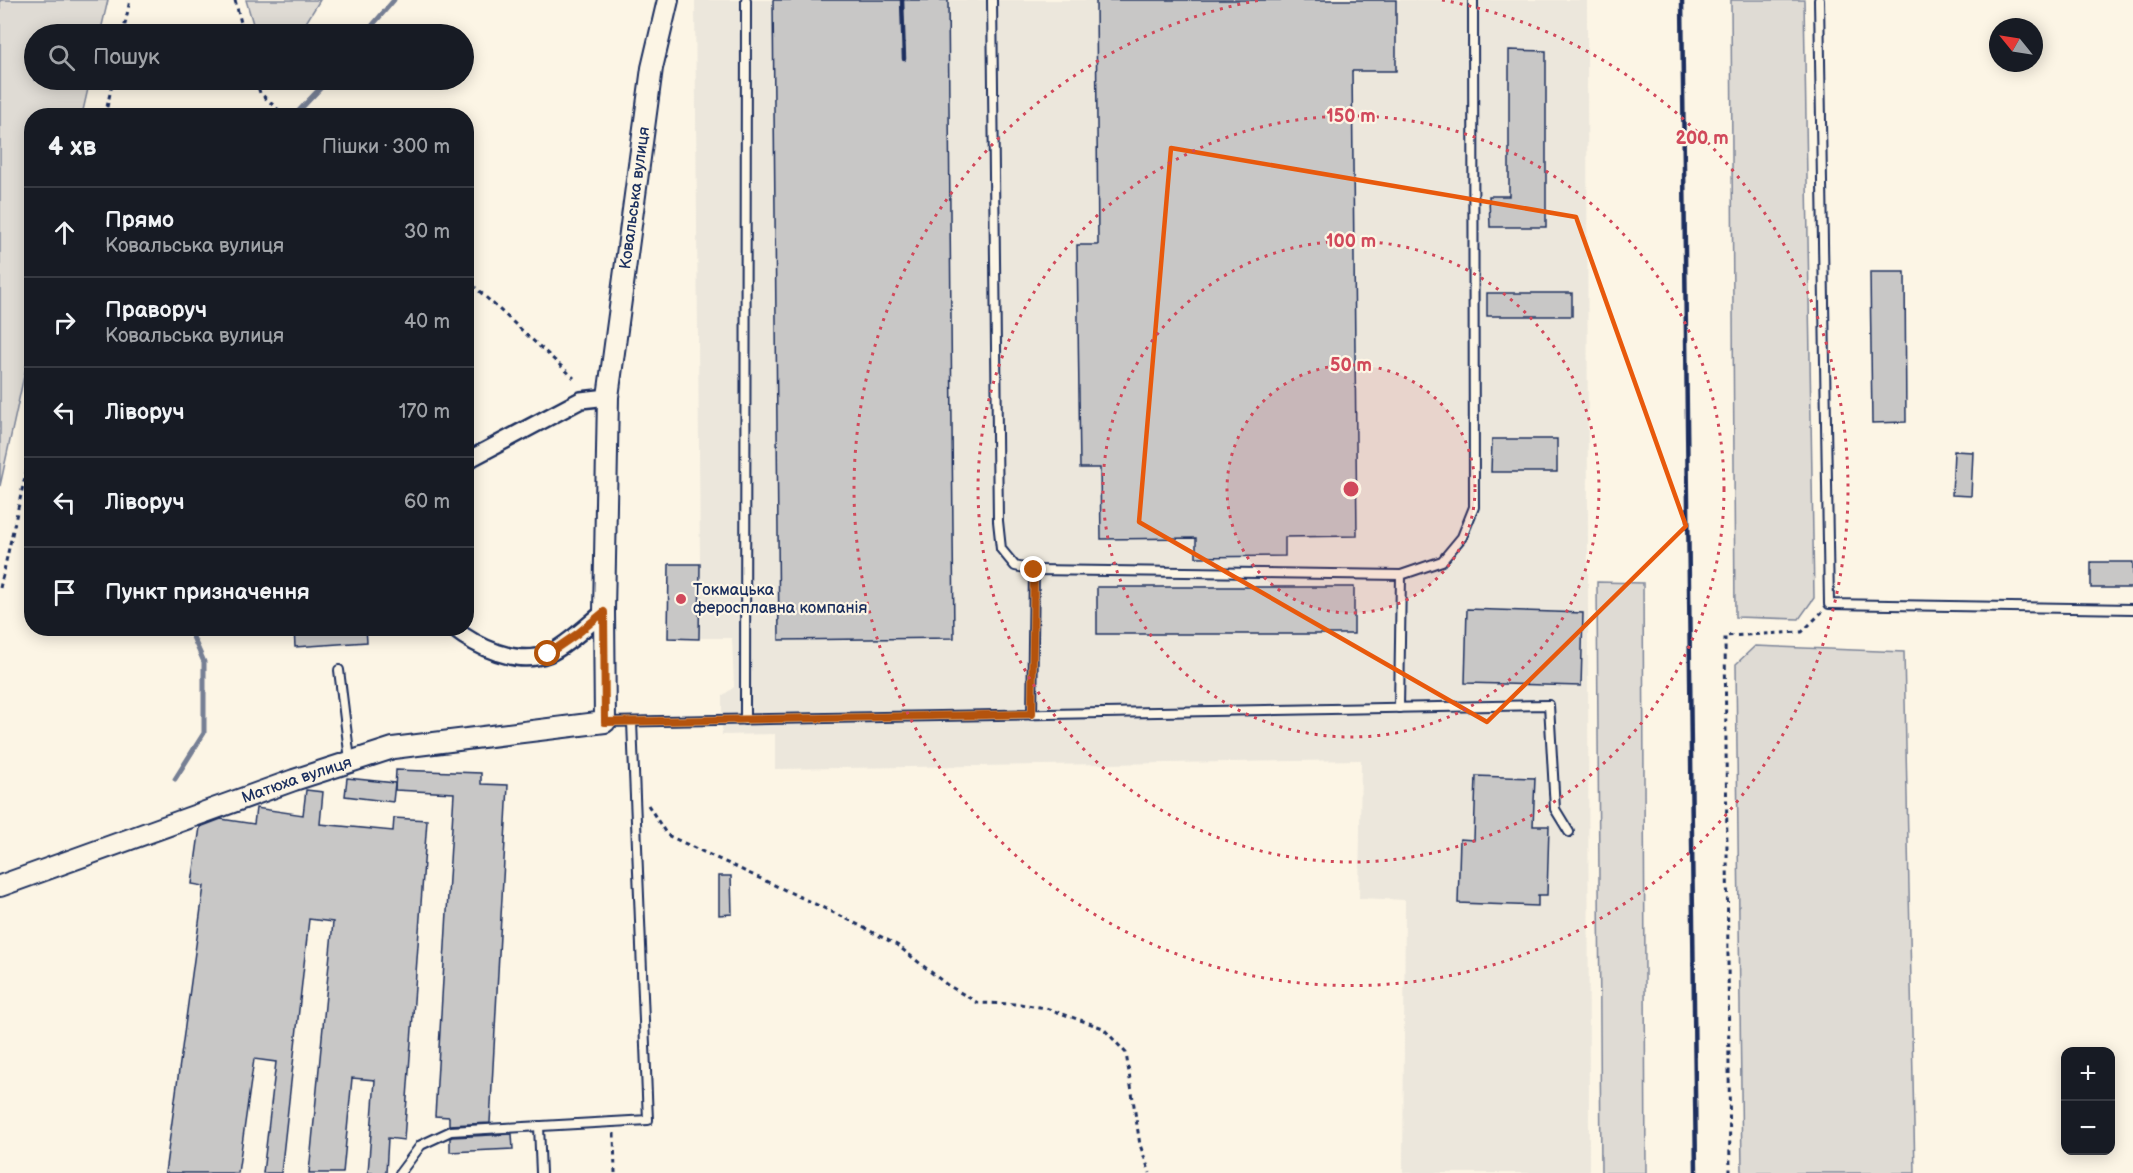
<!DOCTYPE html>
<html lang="uk">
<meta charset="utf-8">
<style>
:root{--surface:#171b24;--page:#20242c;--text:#f1f3f6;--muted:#9ea1a6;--line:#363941}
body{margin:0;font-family:"Balsamiq Sans",sans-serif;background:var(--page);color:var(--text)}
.controls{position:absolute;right:18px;bottom:18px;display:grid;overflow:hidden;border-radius:12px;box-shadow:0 3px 15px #0003}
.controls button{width:54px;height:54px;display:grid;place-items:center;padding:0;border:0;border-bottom:2px solid var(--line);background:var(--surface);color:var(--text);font:30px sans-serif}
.compass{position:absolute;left:1989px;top:18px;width:54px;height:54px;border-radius:50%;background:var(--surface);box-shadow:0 3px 15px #0003;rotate:300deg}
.stop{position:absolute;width:18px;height:18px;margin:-14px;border:4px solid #b45309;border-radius:50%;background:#fff}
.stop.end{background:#b45309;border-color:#fff;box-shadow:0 2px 6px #0008}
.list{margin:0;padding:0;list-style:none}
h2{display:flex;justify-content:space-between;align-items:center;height:78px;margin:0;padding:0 24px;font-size:26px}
h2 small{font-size:20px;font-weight:400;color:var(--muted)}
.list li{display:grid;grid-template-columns:39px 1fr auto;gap:18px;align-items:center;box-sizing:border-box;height:90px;padding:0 24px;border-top:2px solid var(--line)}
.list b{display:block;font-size:22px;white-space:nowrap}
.list p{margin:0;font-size:20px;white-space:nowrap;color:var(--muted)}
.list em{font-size:20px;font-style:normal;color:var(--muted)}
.icon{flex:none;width:33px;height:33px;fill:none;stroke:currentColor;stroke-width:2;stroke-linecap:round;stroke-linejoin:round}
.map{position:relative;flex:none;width:2133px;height:1173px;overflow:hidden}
.search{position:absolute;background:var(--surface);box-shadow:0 3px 15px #0003;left:24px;top:24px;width:450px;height:66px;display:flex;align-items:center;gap:15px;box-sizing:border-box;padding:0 21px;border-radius:33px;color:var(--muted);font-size:22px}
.panel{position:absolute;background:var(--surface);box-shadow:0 3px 15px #0003;left:24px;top:108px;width:450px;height:528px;border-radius:24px}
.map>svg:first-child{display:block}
</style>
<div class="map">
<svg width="2133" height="1173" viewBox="0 0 2133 1173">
<rect width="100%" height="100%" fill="#fcf5e5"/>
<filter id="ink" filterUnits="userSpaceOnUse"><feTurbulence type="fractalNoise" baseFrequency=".0167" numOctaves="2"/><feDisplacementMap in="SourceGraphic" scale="12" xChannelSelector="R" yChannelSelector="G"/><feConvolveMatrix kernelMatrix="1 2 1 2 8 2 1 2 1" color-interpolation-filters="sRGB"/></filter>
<g filter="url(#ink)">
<!-- built -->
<polygon fill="#ece7dc" points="695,0 1587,0 1589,1173 1403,1173 1405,900 1359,898 1361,760 775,769 775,734 722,735 722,696 734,687 732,638 668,638 669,564 700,564"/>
<!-- green -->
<g fill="#dfdbd4" stroke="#7d8599" stroke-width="1.5">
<polygon points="0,0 108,0 100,34 34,34 34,80 90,80 82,115 32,116 31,344 0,486"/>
<polygon points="246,0 320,0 299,34 256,34"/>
<polygon points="1731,0 1804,0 1814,598 1799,619 1735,617"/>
<polygon points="1597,582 1643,583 1646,1173 1601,1173"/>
<polygon points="1755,646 1904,652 1915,1173 1742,1173 1736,664"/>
</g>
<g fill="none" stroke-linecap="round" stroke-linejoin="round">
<!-- stream -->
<g stroke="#767f94" stroke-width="5">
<polyline points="365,34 394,0"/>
<polyline points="294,116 328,80"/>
<polyline points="175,779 204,733 204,662 189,628"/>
</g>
</g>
<!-- building -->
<g fill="#c8c7c6" stroke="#1b2f5e" stroke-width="1.5">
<polygon points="773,0 948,0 954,638 779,640"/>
<polygon points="1096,0 1396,0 1396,71 1352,71 1357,536 1285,537 1285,556 1196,557 1196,538 1101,539 1100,468 1080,468 1077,245 1098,245"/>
<polygon points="1509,50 1546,51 1546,227 1490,227 1489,196 1509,196"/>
<polygon points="1870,272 1905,272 1906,422 1872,423"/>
<rect x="1487" y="293" width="85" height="23"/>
<polygon points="1492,439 1557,439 1557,472 1491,472"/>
<polygon points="1954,451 1973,452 1971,496 1952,495"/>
<rect x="2091" y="562" width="42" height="26"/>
<polygon points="669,564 700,564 699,639 668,638"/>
<rect x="1097" y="587" width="257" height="47"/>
<polygon points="1467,609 1583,613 1581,686 1465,683"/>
<polygon points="294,628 366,628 367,642 295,647"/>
<polygon points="396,770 481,773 481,784 508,785 490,1123 449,1125 449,1117 435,1116 454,793 395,790"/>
<polygon points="1476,776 1535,778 1533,826 1549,826 1547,895 1538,895 1538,906 1458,903 1460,839 1474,840"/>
<polygon points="347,778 395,783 393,802 345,796"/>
<polygon points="306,790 323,792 320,824 393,831 394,818 427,820 404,1140 388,1138 386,1173 368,1173 375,1080 352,1078 343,1173 309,1173 333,922 309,919 281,1173 263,1173 276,1062 254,1059 238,1173 165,1173 204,886 192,884 200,827 221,819 254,824 256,808 303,815"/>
<polygon points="719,876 731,876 732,914 719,915"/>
<polygon points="512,1134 513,1149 450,1152 450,1138 452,1137"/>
</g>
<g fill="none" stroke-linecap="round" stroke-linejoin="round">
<!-- service casing -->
<g stroke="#1b2f5e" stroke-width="12">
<g id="service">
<polyline points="992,0 998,521 1001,549 1015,566 1034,570 1032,715"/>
<polyline points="1819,0 1829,604 2133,609"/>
<polyline points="1034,570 1401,575"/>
<polyline points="339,670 350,760"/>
<polyline points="1399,708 1401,575 1442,561 1462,537 1474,507 1473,0"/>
<polyline points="745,720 746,0"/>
<polyline points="606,722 1549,705 1555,809 1569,832"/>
<polyline points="539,1126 541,1173"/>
<polyline points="400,1173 421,1145 451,1131 648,1120 632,722"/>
</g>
</g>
<!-- minor casing -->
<g stroke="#1b2f5e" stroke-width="20">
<g id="minor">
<polyline points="466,461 581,400 608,397"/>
<path d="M453 628C477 647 516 666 548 654 565 647 589 624 604 612"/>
</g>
</g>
<!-- tertiary casing -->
<g stroke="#1b2f5e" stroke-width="24">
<g id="tertiary">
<path id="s1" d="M0 886 294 780 393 748 605 722 604 612 608 397 652 68 668 0"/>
</g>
</g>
<!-- path -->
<g stroke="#1b2f5e" stroke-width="3" stroke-dasharray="4.5 4.5" stroke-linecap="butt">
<polyline points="235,0 244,34"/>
<polyline points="123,34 130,0"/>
<polyline points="256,80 260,93 285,116"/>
<polyline points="105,116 113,80"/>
<polyline points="466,279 574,378"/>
<polyline points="0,588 32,446"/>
<polyline points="648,805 667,835 845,918 897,945 946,984 978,1003 1020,1004 1046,1008 1103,1028 1126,1053 1140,1145 1150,1173"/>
<polyline points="614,1133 615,1173"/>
<polyline points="1730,1173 1725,636 1802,632 1822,612"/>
</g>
<!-- service -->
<use href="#service" stroke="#fcf5e5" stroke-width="8"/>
<!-- minor -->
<use href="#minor" stroke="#fcf5e5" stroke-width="15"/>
<!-- tertiary -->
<use href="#tertiary" stroke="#fcf5e5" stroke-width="20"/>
<!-- rail -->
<g stroke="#1b2f5e" stroke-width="4.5">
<polyline points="902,0 904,59"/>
<polyline points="1682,0 1696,1173"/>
</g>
</g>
</g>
<g fill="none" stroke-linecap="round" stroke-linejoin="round" filter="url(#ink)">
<!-- route -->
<polyline stroke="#b45309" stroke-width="8" points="548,654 577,634 604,612 605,722 1032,714 1034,570"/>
</g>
<!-- marked area -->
<path fill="none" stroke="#e8590c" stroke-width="4.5" stroke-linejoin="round" d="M1171 148 1576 217 1686 526 1487 722 1139 522Z"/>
<!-- distance rings -->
<circle cx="1351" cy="489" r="124" fill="#d1495b" fill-opacity=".12"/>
<g fill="none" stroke="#d1495b" stroke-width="3" stroke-dasharray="3 6">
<circle cx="1351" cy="489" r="124"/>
<circle cx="1351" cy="489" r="248"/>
<circle cx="1351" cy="489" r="373"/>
<path d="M1442 0A497 497 0 1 1 1260 0"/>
</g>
<!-- markers -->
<circle fill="#d1495b" stroke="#fcf5e5" stroke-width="2" cx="681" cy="599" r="6"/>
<g text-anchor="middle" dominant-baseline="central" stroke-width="4.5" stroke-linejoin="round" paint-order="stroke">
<!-- street labels -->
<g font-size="16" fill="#1b2f5e" stroke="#fcf5e5">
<text stroke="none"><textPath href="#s1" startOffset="1156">Ковальська вулиця</textPath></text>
<text stroke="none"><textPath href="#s1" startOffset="315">Матюха вулиця</textPath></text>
</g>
<!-- poi labels -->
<g font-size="16" fill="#1b2f5e" stroke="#fcf5e5" text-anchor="start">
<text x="693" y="590">Токмацька<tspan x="693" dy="18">феросплавна компанія</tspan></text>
</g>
</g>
<circle cx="1351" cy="489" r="9" fill="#d1495b" stroke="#fcf5e5" stroke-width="3"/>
<g font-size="18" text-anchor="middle" font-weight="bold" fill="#d1495b" stroke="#fcf5e5" stroke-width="4.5" stroke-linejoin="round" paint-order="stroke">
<text x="1351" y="122">150 m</text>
<text x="1702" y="144">200 m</text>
<text x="1351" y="247">100 m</text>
<text x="1351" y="371">50 m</text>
</g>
</svg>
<div class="controls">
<button>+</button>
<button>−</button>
</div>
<svg class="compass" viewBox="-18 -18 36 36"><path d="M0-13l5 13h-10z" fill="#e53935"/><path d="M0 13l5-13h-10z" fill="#9ea1a6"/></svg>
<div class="stop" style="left:548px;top:654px"></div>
<div class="stop end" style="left:1034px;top:570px"></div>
<div class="search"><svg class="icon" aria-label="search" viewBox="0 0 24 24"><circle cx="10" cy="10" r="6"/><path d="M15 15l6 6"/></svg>Пошук</div>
<section class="panel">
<h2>4 хв<small>Пішки · 300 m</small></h2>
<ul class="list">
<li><svg class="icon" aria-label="ahead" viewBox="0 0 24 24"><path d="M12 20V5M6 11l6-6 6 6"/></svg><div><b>Прямо</b><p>Ковальська вулиця</p></div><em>30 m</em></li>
<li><svg class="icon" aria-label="right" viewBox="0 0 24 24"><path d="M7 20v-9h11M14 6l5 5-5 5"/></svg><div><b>Праворуч</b><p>Ковальська вулиця</p></div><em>40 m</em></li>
<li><svg class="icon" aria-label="left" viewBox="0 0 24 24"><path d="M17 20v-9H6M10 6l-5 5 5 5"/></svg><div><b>Ліворуч</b></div><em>170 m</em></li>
<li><svg class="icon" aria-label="left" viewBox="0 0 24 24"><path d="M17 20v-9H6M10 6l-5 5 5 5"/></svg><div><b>Ліворуч</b></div><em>60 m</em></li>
<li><svg class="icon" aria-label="arrive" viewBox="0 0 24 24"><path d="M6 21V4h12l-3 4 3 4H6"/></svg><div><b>Пункт призначення</b></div></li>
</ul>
</section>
</div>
